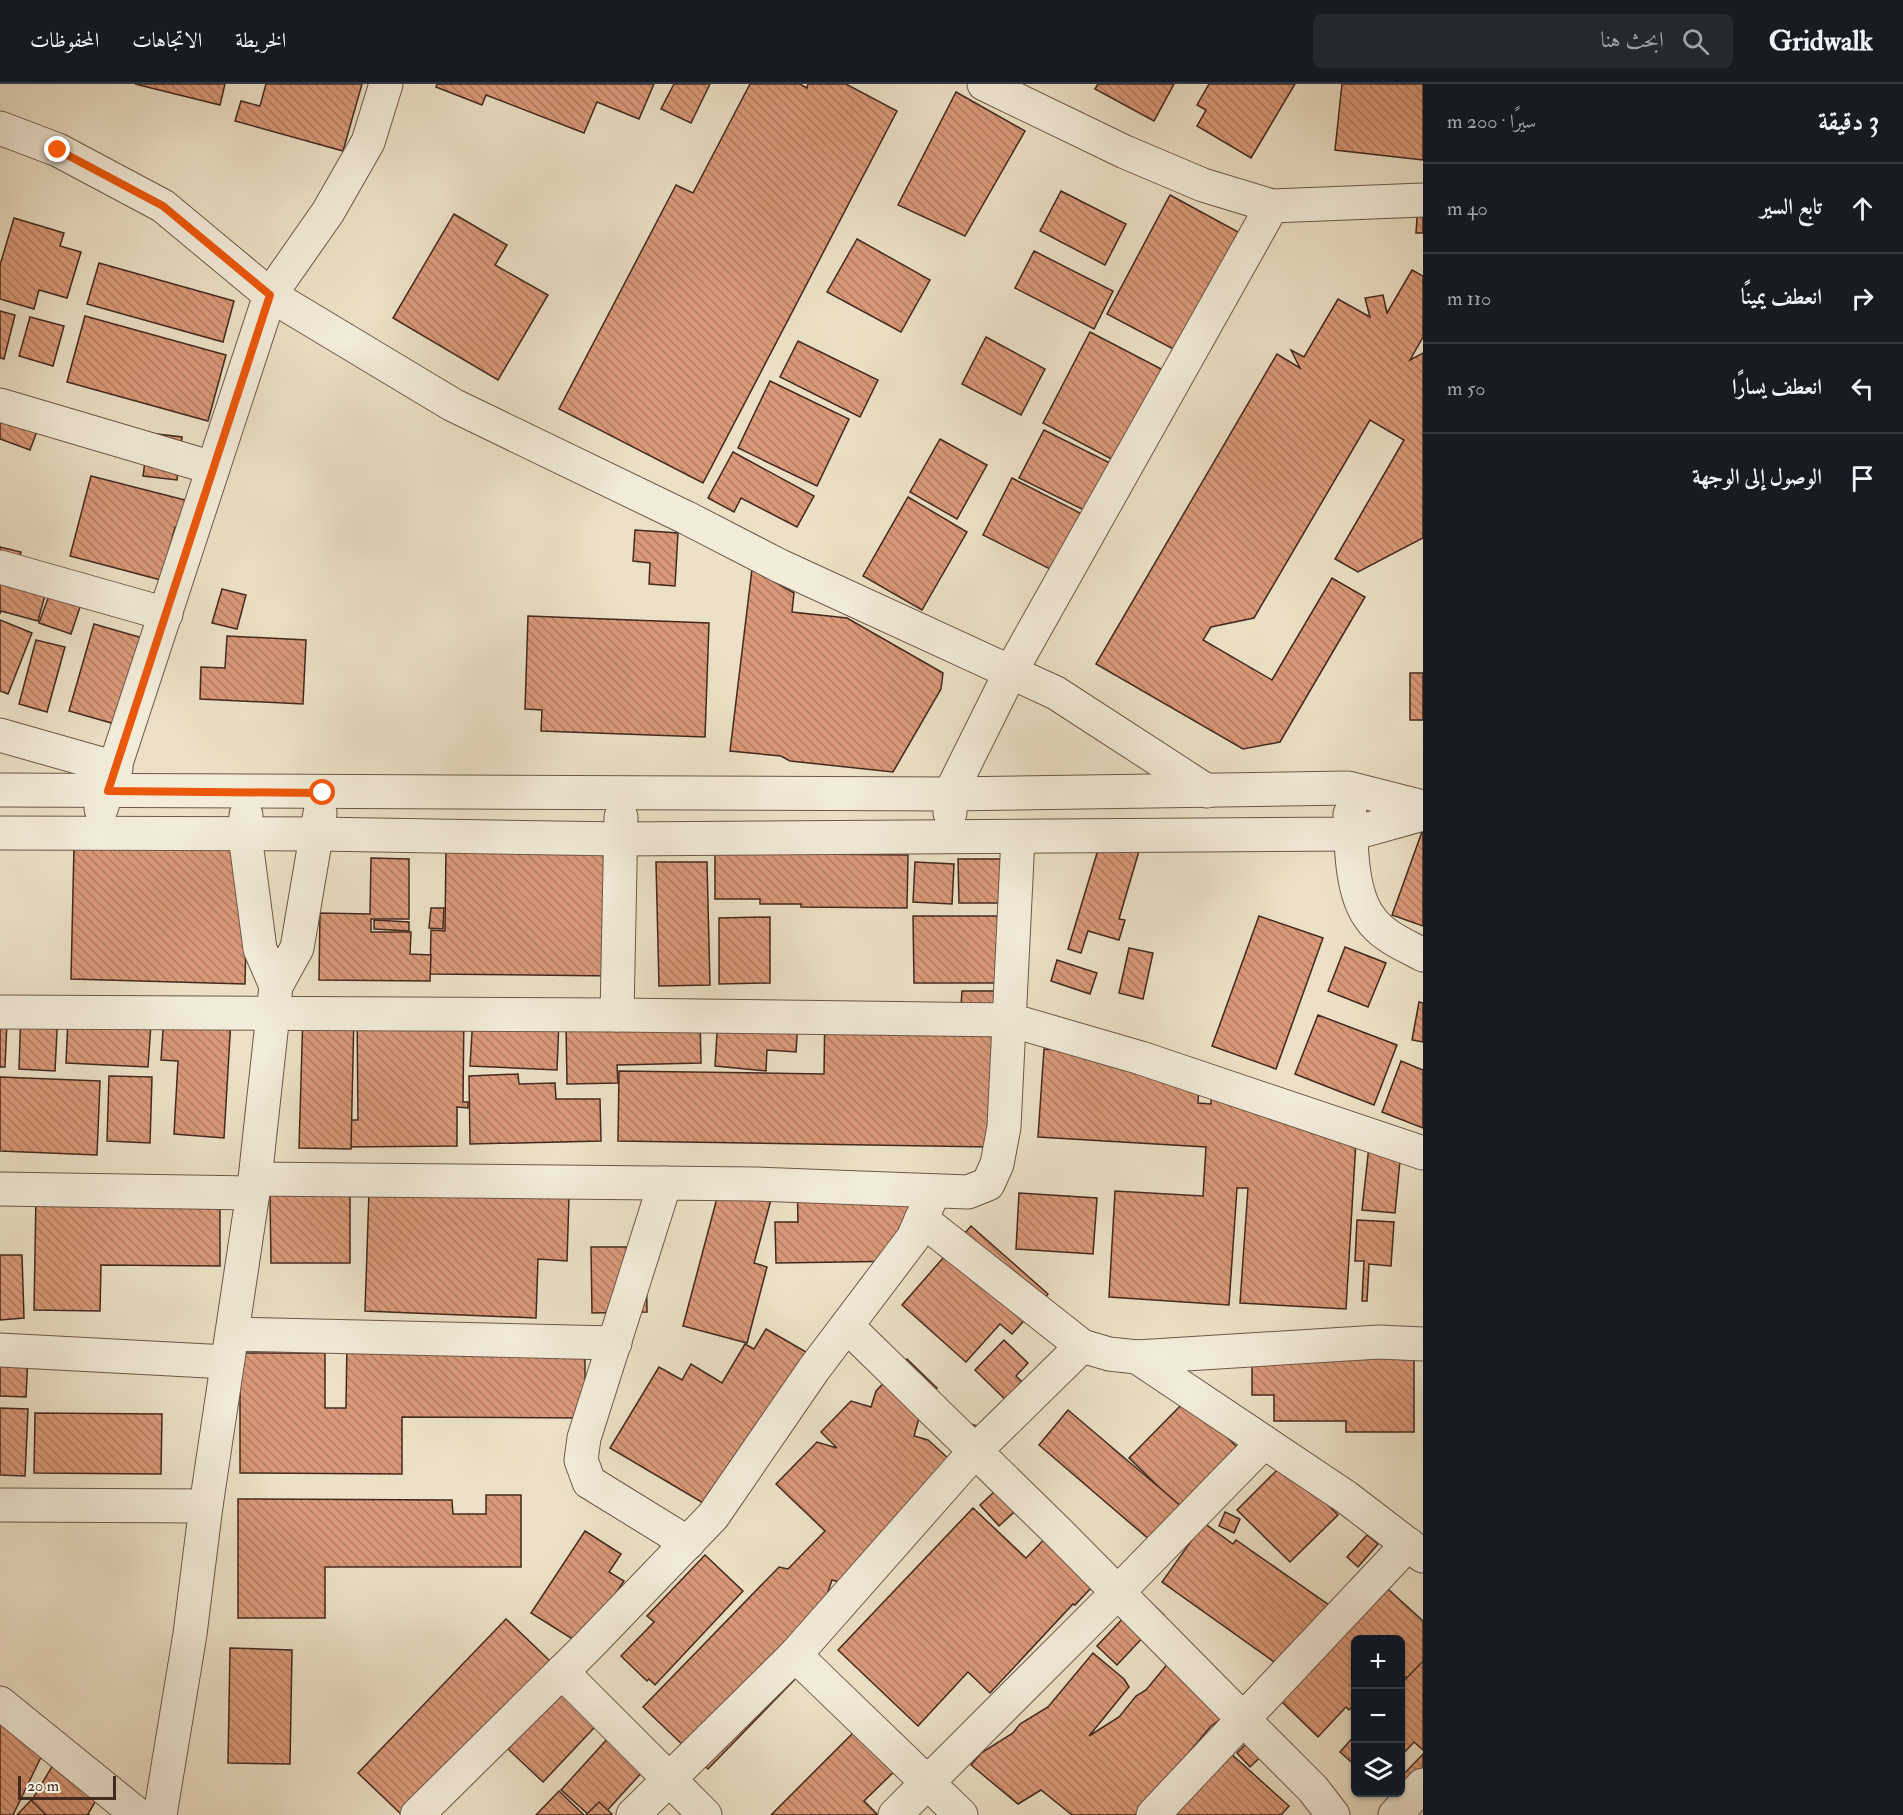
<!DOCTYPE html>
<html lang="ar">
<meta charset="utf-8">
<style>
:root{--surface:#171b24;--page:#242831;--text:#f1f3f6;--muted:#9ea1a6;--line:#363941}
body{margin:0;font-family:"IM FELL Double Pica",Amiri,serif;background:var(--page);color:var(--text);direction:rtl}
.controls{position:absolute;right:18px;bottom:18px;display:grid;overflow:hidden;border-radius:9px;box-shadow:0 2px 4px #0004}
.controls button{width:54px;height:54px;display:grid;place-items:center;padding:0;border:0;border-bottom:2px solid var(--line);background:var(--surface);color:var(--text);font:30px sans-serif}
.scale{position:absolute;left:18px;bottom:15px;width:98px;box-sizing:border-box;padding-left:6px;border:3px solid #43291e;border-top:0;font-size:16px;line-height:21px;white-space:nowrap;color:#43291e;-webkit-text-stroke:4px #f3ecda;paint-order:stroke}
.stop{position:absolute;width:18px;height:18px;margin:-14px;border:4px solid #ea580c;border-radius:50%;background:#fff}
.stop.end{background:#ea580c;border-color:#fff;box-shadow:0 2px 6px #0008}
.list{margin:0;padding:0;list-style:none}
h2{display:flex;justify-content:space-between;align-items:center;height:78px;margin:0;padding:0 24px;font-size:26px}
h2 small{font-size:20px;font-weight:400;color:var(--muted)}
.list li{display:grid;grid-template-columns:39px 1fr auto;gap:18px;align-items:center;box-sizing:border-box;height:90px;padding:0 24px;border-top:2px solid var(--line)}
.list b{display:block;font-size:22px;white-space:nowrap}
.list em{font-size:20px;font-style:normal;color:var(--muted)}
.icon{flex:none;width:33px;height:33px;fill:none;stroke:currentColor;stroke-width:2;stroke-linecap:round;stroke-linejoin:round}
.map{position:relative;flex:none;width:1423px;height:1731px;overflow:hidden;direction:ltr}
header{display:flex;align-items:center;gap:36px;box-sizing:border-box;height:84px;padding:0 30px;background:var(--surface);border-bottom:2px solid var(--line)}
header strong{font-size:28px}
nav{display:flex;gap:33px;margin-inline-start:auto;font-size:21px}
.search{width:420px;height:54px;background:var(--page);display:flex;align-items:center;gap:15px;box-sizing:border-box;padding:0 21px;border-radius:9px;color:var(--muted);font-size:22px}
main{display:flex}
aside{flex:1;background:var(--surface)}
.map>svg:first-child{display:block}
</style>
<header>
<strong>Gridwalk</strong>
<div class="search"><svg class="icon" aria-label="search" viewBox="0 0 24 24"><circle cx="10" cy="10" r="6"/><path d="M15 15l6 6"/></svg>ابحث هنا</div>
<nav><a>الخريطة</a><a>الاتجاهات</a><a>المحفوظات</a></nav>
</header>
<main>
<aside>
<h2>3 دقيقة<small>سيرًا · 200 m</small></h2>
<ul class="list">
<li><svg class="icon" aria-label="ahead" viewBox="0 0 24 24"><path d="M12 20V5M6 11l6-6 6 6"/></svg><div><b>تابع السير</b></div><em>40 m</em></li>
<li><svg class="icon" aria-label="right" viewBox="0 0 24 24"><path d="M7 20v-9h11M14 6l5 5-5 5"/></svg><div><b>انعطف يمينًا</b></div><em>110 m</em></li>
<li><svg class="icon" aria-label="left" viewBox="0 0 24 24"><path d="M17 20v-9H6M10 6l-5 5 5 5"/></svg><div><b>انعطف يسارًا</b></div><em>50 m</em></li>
<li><svg class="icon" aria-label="arrive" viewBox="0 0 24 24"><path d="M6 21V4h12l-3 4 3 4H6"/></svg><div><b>الوصول إلى الوجهة</b></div></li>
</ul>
</aside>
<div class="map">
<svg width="1423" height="1731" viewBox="0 0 1423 1731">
<defs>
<pattern id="building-back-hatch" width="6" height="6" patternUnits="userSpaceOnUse" patternTransform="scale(1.5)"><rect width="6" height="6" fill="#da9979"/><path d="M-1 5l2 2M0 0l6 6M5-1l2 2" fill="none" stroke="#b27d63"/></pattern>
</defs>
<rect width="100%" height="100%" fill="#ece1c6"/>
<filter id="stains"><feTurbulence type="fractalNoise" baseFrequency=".00333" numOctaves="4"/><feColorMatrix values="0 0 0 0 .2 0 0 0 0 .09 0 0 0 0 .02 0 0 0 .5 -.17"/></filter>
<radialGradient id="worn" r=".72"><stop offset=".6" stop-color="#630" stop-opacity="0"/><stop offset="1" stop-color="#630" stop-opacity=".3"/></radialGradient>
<!-- building -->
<g fill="url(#building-back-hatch)" stroke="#43291e" stroke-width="1.5">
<polygon points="135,0 225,0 220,21"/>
<polygon points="266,0 362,0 343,67 235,37 241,17 260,22"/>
<polygon points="437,0 654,0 639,35 597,18 584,49 486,11 482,21 436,3"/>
<polygon points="674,0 710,0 691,39 661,25"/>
<polygon points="750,0 800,0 807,4 808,0 846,0 897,27 703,399 559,325 676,101 693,109"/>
<polygon points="1098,0 1174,0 1154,37 1095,5"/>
<polygon points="1209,0 1295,0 1251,74 1197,42 1206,26 1197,21"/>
<polygon points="1342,0 1423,0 1423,76 1335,66"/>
<polygon points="956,8 1025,47 965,152 898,121"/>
<polygon points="1061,107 1126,140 1105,181 1040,147"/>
<polygon points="1170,111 1240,149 1177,267 1107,230"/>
<polygon points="1418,119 1423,120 1423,149 1416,149"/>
<polygon points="454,130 507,161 495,181 548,211 498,296 393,234"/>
<polygon points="14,134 64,149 60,162 81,168 67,214 39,206 34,225 0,215 0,181"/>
<polygon points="857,155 930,196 901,248 827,208"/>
<polygon points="1034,167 1113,207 1094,245 1015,204"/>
<polygon points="99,179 234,217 223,258 87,220"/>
<polygon points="1412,186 1423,192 1423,253 1410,276 1423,269 1423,454 1358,488 1335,475 1404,356 1370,336 1254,534 1211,543 1203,556 1272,596 1332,494 1365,513 1280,658 1243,665 1096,580 1277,270 1300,284 1291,266 1304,273 1338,215 1370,233 1365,214 1383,211 1387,229"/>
<polygon points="0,227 15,231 4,275 0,274"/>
<polygon points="85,232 226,271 208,337 67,298"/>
<polygon points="30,233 64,242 53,282 19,272"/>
<polygon points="1090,248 1169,289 1121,380 1043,339"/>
<polygon points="986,253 1045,285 1021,331 962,300"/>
<polygon points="798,257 878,296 860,333 780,293"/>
<polygon points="770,297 849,335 817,402 738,364"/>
<polygon points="11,307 47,320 30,366 0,355 0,337"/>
<polygon points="1044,346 1114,381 1090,429 1019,394"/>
<polygon points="149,349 182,353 177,396 143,392"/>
<polygon points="940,355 987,381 957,435 910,408"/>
<polygon points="733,368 814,412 797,443 741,414 734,428 708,414"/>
<polygon points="91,392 189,417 182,444 175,443 161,496 70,472"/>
<polygon points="1012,394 1084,431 1056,488 983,451"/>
<polygon points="908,413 967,448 922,526 863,492"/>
<polygon points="635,446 678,449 675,502 649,500 650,479 633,477"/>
<polygon points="0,463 21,468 17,484 50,493 38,537 1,527 0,530"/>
<polygon points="752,485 794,509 792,528 847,534 943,589 941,605 893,688 790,677 781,672 730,667"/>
<polygon points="52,503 83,514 71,550 39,539"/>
<polygon points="222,505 246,511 237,545 212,539"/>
<polygon points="528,532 709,539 705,653 541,647 542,626 525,625"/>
<polygon points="0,536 32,549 8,610 0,607"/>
<polygon points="94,540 146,555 122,642 69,627"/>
<polygon points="227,552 306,556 303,620 200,615 201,583 225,584"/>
<polygon points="36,556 65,563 47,628 19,620"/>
<rect x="1410" y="589" width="13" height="47"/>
<polygon points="1423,745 1423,842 1392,831"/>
<polygon points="1104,746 1142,757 1119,835 1125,836 1119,856 1088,847 1081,869 1068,865"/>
<polygon points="74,762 248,766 245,900 71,895"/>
<polygon points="446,762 616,763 615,892 430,890 431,846 445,847"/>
<polygon points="715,769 908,771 907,824 801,823 801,820 760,820 760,815 715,815"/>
<polygon points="371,774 409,775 409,835 371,835 371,848 411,848 410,870 431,871 430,897 319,896 320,829 370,830"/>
<polygon points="958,775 1009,775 1009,819 959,819"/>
<polygon points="656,778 707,778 710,901 659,902"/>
<polygon points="915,778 954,780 952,820 913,818"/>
<polygon points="431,824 444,824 443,845 429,844"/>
<polygon points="913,832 1006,832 1007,899 914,899"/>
<polygon points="1259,832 1323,854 1276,985 1212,962"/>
<polygon points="770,833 770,899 719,900 719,834"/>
<polygon points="374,836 409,838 409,847 374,845"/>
<polygon points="1345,863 1386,879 1368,923 1328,907"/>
<polygon points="1129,864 1153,869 1143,915 1119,909"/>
<polygon points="1057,876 1097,889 1090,910 1051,897"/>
<polygon points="962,907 994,907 991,1063 618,1057 619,987 824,990 825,919 961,921"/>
<polygon points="1419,918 1423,919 1423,958 1412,956"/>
<polygon points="464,924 463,1018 468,1018 468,1024 457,1023 457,1062 346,1063 346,1036 358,1036 357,925"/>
<polygon points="21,926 58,928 55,987 19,985"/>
<polygon points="303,929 354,930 351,1065 299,1064"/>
<polygon points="164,931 231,935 224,1054 174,1050 178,977 161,976"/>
<polygon points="1318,931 1397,961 1374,1021 1295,990"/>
<polygon points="473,932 559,936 557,986 470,982"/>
<polygon points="718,933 798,938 796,968 767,966 766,987 715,982"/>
<polygon points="68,935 151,940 148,983 66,979"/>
<polygon points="700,936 701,979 617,981 618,999 567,1000 566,940"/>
<polygon points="0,937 7,937 5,983 0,983"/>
<polygon points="1044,965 1161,973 1199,996 1198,1019 1211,1020 1212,996 1357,1040 1346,1225 1240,1219 1248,1104 1237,1104 1229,1221 1109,1213 1115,1107 1203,1112 1206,1063 1038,1053"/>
<polygon points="1401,977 1423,986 1423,1044 1382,1028"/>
<polygon points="518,990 519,1000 555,999 556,1015 600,1015 601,1057 470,1060 469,992"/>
<polygon points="109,992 152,993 150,1059 107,1057"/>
<polygon points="0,993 100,997 97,1071 0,1067"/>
<polygon points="1370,1053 1402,1056 1395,1129 1362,1126"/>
<polygon points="797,1095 926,1104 909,1177 776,1179 775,1138 798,1138"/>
<polygon points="721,1099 772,1112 754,1179 767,1183 747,1259 683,1242"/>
<polygon points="220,1105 220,1182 101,1181 100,1227 34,1226 36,1110"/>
<polygon points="369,1107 569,1112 567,1177 538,1175 536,1234 365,1227"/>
<polygon points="350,1109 350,1179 271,1179 270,1110"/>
<polygon points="1019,1109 1097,1114 1093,1170 1016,1165"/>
<polygon points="1357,1136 1394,1138 1391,1182 1369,1180 1367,1217 1362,1217 1364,1177 1355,1177"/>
<polygon points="971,1142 1048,1210 1012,1250 1000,1240 966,1278 902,1221"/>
<polygon points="591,1163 646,1163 647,1228 592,1229"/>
<polygon points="0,1171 22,1171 24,1234 0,1236"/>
<polygon points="766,1245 813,1272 715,1426 610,1364 659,1283 682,1296 691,1280 722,1299 745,1260 754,1265"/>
<polygon points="347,1256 585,1262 585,1334 402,1333 402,1390 240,1389 240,1269 325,1269 325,1324 346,1324"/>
<polygon points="1004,1256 1028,1279 1016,1292 1028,1304 1011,1321 975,1286"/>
<polygon points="1252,1267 1414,1267 1414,1348 1346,1348 1346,1337 1274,1337 1274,1311 1252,1311"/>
<polygon points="0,1271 28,1272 26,1313 0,1312"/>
<polygon points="907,1275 937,1304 924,1317 939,1331 988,1345 947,1361 919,1334 914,1352 928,1356 960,1385 850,1501 832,1496 799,1591 708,1685 643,1623 779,1483 788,1485 825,1447 776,1400 817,1358 837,1364 821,1348 851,1317 871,1323 876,1307"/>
<polygon points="1187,1315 1237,1363 1179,1423 1129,1374"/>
<polygon points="0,1324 28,1325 25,1392 0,1391"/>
<polygon points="1068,1326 1181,1422 1151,1457 1039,1361"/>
<polygon points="35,1329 162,1330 161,1390 34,1389"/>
<polygon points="1285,1378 1338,1431 1290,1478 1237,1426"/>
<polygon points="1008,1395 1027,1416 999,1442 980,1421"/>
<polygon points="486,1411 521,1411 521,1483 325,1483 325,1534 238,1534 238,1415 452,1416 453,1430 486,1430"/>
<polygon points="973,1424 1026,1474 1058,1441 1107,1487 1075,1521 1073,1520 990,1609 968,1588 918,1642 838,1566"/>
<polygon points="1225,1428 1240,1435 1234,1449 1219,1442"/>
<polygon points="1204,1439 1233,1460 1236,1456 1329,1521 1284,1585 1162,1498"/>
<polygon points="585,1447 621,1470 609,1488 624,1497 582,1561 531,1529"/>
<polygon points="1367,1451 1378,1460 1358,1483 1347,1473"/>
<polygon points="705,1471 743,1507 655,1601 649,1595 647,1597 621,1572 654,1538 647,1532"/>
<polygon points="1388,1505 1423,1537 1423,1578 1407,1594 1400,1588 1400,1556 1356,1556 1356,1619 1349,1626 1346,1623 1318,1653 1281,1617"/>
<polygon points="1144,1512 1164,1531 1117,1581 1097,1562"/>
<polygon points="506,1535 550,1577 402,1731 358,1689"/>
<polygon points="1183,1561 1221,1635 1211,1642 1137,1731 1072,1731 1041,1706 1018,1720 971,1681 981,1669 1013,1649 1020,1640 1048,1623 1093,1569 1124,1595 1129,1603 1089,1652 1119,1633 1136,1612 1146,1606"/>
<polygon points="230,1564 292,1566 290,1680 228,1679"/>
<polygon points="1423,1577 1423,1666 1414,1658 1400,1673 1400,1601"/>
<polygon points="574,1595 609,1628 543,1698 508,1665"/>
<polygon points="0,1625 44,1667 13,1731 0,1731"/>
<polygon points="867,1635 907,1675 864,1717 878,1731 771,1731"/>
<polygon points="619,1642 655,1674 603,1731 589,1731 561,1706"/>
<polygon points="1260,1646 1273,1661 1250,1683 1237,1669"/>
<polygon points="1356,1650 1356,1682 1340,1668"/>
<polygon points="1229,1668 1289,1722 1281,1731 1171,1731"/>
<polygon points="1423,1670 1423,1687 1400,1708 1400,1694"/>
<polygon points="54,1679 102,1706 88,1730 90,1731 41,1731 28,1723"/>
<polygon points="559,1707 584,1731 536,1731"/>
<polygon points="31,1716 46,1731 17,1731"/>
<polygon points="599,1718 612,1730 610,1731 586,1731"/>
</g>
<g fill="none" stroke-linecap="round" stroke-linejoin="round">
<!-- minor casing -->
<g stroke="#6d5748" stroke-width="35">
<g id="minor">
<polyline points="386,0 368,58 328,128 270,211 453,321 687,434 780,482 1056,609 1207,707"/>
<polyline points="984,0 1125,68 1203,101 1272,122"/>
<polyline points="0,44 58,66 163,122 270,211 101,725"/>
<polyline points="0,321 213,384"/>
<polyline points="0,483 166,530"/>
<polyline points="0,651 116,684"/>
<polyline points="0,706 950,710 1348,704 1423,723"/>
<polyline points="950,729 950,710 1010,589 1272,122 1423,116"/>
<path d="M1350 730C1351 761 1351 809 1370 834 1382 852 1405 861 1423 871"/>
<polyline points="246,731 245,751 260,865 276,902 297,864 320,729"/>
<polyline points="0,749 317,750 620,755 1351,750 1423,730"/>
<polyline points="0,928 617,931 1010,936 1141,974 1423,1069"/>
<polyline points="617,931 621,733"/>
<polyline points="255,1095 756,1100 968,1108 988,1100 997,1080 1004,1043 1018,753"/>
<polyline points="665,1099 584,1354 581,1376 589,1398 688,1459"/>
<polyline points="0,1105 253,1109"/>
<polyline points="921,1135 1082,1262 1109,1270 1137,1273 1379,1258 1423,1260"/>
<polyline points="847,1242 1057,1447 1243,1635 1313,1705 1333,1731"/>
<polyline points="232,1250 615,1259"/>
<polyline points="0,1266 227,1278"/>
<polyline points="1137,1273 1346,1413 1423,1472"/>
<polyline points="0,1421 206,1422"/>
<polyline points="795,1571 961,1731"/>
<polyline points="562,1588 705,1731"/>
<polyline points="0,1619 138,1731"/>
<polyline points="160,1731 190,1550 206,1422 255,1095 276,902"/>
<polyline points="417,1731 588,1562 713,1432 814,1285 913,1154 934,1107"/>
<polyline points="633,1731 795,1571 975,1367 1082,1262"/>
<polyline points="895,1731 1118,1508 1264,1358"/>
<polyline points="1153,1731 1408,1460"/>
<polyline points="1395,1731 1423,1701"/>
</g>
</g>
<!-- minor -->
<use href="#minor" stroke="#f3ecda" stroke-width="33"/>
</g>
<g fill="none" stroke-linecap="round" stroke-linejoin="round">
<!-- route -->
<polyline stroke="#ea580c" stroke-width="8" points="58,66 163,122 270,211 108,707 323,709"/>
</g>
<rect width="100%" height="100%" filter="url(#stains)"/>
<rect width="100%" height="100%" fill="url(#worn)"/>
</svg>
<div class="controls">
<button>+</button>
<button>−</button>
<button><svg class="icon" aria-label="layers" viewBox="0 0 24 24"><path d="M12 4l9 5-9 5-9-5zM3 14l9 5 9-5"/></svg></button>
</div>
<div class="scale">20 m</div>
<div class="stop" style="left:323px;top:709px"></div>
<div class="stop end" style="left:58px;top:66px"></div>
</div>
</main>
